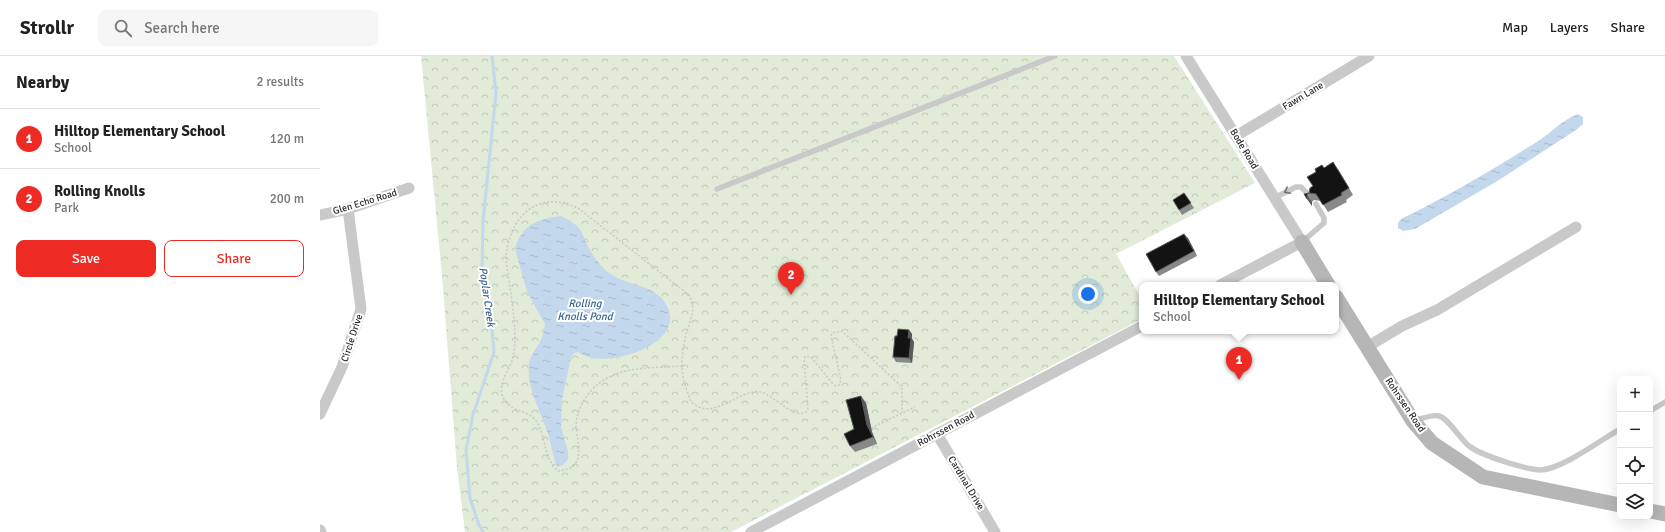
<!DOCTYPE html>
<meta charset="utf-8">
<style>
:root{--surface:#fff;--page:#f6f6f6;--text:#222;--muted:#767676;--line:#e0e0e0;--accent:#ed2a24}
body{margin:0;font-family:Signika,sans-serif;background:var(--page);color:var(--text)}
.controls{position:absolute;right:12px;bottom:12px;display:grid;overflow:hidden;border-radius:8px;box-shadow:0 4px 16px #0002}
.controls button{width:36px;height:36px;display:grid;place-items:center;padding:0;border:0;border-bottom:1px solid var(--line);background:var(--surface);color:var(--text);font:20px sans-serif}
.you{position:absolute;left:768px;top:238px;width:14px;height:14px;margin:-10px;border:3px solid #fff;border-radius:50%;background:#1a73e8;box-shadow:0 0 0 6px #1a73e833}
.badge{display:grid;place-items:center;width:26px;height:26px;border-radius:50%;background:var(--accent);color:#fff;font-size:13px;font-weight:700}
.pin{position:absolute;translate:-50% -33px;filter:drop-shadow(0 1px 2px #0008)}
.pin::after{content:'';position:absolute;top:21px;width:14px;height:12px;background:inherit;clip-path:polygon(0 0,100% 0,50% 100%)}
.popup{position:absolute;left:819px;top:226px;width:200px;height:52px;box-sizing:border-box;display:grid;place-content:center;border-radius:8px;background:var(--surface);filter:drop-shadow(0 1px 3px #0005);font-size:13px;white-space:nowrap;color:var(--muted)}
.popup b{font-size:15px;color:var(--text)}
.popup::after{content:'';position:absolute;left:50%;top:100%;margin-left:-8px;border:8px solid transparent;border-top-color:var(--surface)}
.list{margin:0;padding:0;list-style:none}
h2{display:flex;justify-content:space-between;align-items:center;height:52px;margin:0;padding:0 16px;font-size:17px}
h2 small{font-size:13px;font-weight:400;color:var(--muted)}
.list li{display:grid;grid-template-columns:26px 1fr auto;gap:12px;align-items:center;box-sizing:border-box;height:60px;padding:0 16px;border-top:1px solid var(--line)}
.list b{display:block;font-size:15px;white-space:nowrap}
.list p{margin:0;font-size:13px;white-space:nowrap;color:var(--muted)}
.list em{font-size:13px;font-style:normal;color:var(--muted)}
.actions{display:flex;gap:8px;padding:12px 16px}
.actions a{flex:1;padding:9px 0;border:1px solid var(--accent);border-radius:8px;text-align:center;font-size:14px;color:var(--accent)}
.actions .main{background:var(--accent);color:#fff}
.icon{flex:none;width:22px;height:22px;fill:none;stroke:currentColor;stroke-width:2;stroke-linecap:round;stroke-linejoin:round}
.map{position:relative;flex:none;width:1345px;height:476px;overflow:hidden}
header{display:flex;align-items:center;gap:24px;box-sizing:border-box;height:56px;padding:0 20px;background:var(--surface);border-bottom:1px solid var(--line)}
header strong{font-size:19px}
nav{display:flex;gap:22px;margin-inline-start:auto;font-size:14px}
.search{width:280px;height:36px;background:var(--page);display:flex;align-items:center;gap:10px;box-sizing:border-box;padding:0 14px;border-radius:8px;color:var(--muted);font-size:15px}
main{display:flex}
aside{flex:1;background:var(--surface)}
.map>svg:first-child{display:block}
</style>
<header>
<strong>Strollr</strong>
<div class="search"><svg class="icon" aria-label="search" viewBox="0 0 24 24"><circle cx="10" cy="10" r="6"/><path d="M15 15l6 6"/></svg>Search here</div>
<nav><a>Map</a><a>Layers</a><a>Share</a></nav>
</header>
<main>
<aside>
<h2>Nearby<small>2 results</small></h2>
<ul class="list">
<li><span class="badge">1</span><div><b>Hilltop Elementary School</b><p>School</p></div><em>120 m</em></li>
<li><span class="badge">2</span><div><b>Rolling Knolls</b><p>Park</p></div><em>200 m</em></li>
</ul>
<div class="actions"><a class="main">Save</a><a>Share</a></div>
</aside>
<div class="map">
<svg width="1345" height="476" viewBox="0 0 1345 476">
<defs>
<pattern id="park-crowns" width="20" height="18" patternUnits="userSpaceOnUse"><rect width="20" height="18" fill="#e1ebd8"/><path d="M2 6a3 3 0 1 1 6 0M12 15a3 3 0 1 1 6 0" fill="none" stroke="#c1caba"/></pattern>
<pattern id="water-ripples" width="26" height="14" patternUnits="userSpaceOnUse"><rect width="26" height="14" fill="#c3d8ec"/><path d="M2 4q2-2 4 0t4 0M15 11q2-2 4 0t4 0" fill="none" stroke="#a8bacb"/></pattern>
</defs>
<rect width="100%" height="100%" fill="#fff"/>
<!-- park -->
<polygon fill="url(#park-crowns)" points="101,0 854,0 935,127 796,198 822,244 822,263 411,476 145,476 137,411 122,219"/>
<!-- water -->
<g fill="url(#water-ripples)">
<path d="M1258 58 1263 61V68L1256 74 1179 124 1095 173 1083 175 1078 172V167L1081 163C1128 140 1172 114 1215 87 1230 78 1243 63 1258 58Z"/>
<path d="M241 160C248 163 254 167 259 172 263 177 264 183 267 188 272 199 280 210 289 217 308 231 341 228 349 255 359 289 296 307 272 302 267 301 262 298 258 296L254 297 251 301 242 344 241 371 248 395V403L243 409 237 410C232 400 232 389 228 378 221 355 206 332 209 307 211 299 216 293 220 286 223 280 224 274 225 268L207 236 195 193C201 169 219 162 241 160Z"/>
</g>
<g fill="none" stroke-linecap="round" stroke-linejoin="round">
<!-- stream -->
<polyline stroke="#c3d8ec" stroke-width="3" points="163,476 159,469 150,442 146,394 153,359 174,296 171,262 162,214 163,165 176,37 172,0"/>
<!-- path -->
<g stroke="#c9c9c9" stroke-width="1.5" stroke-dasharray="2 2" stroke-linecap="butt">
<path d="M362 310C337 312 305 310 284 324 269 333 257 351 256 369 256 380 263 398 255 408 251 413 244 414 238 415 224 402 226 384 218 368 211 353 189 357 183 341 177 326 190 315 193 301 199 275 189 230 186 203 187 172 207 139 244 147 248 148 253 150 258 152L369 239C377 254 370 264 366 278 364 288 362 300 362 310 362 322 367 335 371 346 374 348 378 351 382 352 401 357 422 333 441 336 454 339 477 367 488 354L484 302 486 300 491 301 513 328 516 330 519 329 521 324 511 280 512 277 522 275 582 331V357"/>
<polyline points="551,372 595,351"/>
</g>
<!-- lane -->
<g stroke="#c9c9c9" stroke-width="5.5">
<polyline points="397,133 735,0"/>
<polyline points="954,142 976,131 981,131 991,141"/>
<polyline points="982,186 1004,167 1004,162 996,148"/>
<polyline points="1330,355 1345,346"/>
<path d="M1095 364C1102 363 1112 358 1119 360 1129 363 1140 383 1149 390 1160 399 1207 414 1221 414 1242 413 1281 384 1300 373"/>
</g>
<!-- street -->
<g stroke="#c9c9c9" stroke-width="11">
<polyline points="866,0 982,186 900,229"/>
<polyline points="916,80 1049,0"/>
<polyline points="0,159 28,153 89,132"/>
<polyline points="1047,291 1082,270 1117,254 1256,171"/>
<polyline points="0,358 22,311 41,253 28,153"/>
<polyline points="617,378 675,476"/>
<polyline points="0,474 1,476"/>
<polyline points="431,476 822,270"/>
</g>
<!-- secondary -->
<g stroke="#b6b6b6" stroke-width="15">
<polyline points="982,186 1008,229"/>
<polyline points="1016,241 1093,365 1112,387 1163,421 1300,449"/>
<polyline points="1330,455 1345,458"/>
</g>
</g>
<!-- wall -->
<g fill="#898989">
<polygon points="1004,112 1018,113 1033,139 1026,144 1027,146 1008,156 1001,145 994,144 992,146 992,150 984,138 989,137"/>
<polygon points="864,137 874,152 862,159 859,154"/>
<polygon points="868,182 877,200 839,220 836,216"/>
<polygon points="589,274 592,278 592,283 594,286 592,307 576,306 573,301 577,280"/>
<polygon points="546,347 552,376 557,388 535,396 530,390 534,373"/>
</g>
<!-- shaded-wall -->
<g fill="#5a5a5a">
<polygon points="987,139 992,146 992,150 987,143"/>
<polygon points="864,178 868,182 877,200 874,195"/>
<polygon points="589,274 592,278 592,283 594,286 592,307 589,302 588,282"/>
<polygon points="541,340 546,347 552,376 557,388 553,381 547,369"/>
</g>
<!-- building -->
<g fill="#131313" stroke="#5a5a5a">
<polygon points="1013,106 1029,132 1021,137 1022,139 1003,149 996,138 989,137 987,139 987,143 984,138 989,137 990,132 993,130 987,121 996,116 995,113 1002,109 1004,112"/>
<polygon points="864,137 871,147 859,154 853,144"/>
<polygon points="864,178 874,195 836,216 826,198"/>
<polygon points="578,273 589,274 588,282 591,282 589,302 573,301 575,280 577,280"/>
<polygon points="541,340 547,369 553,381 530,390 524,378 534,373 526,344"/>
</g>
<!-- one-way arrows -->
<defs><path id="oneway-chevron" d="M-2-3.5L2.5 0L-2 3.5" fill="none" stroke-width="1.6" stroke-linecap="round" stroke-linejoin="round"/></defs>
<use stroke="#737373" href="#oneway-chevron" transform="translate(967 135) rotate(153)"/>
<g text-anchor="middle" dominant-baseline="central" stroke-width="4" stroke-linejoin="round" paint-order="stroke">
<!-- street labels -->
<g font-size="10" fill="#2c2c2c" stroke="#fff">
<text transform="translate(983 40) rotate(-31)">Fawn Lane</text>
<text transform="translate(924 93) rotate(59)">Bode Road</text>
<text transform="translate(45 146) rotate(-17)">Glen Echo Road</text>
<text transform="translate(32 282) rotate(-72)">Circle Drive</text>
<text transform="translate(1085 349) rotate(56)">Rohrssen Road</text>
<text transform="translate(626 373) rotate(-28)">Rohrssen Road</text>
<text transform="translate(646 427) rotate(59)">Cardinal Drive</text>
</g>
<!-- water labels -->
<g font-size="11" font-style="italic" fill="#376591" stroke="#fff">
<text transform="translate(167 241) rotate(82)">Poplar Creek</text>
<text x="265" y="247">Rolling<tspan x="265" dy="13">Knolls Pond</tspan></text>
</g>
</g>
</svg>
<div class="controls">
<button>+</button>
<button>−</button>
<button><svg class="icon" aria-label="locate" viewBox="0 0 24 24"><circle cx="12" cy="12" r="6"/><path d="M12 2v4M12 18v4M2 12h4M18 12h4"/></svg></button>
<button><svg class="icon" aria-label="layers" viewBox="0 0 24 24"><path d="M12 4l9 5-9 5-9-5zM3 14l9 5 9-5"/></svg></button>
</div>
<div class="you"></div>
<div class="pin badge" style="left:919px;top:324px">1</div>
<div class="popup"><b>Hilltop Elementary School</b>School</div>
<div class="pin badge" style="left:471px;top:239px">2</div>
</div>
</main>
